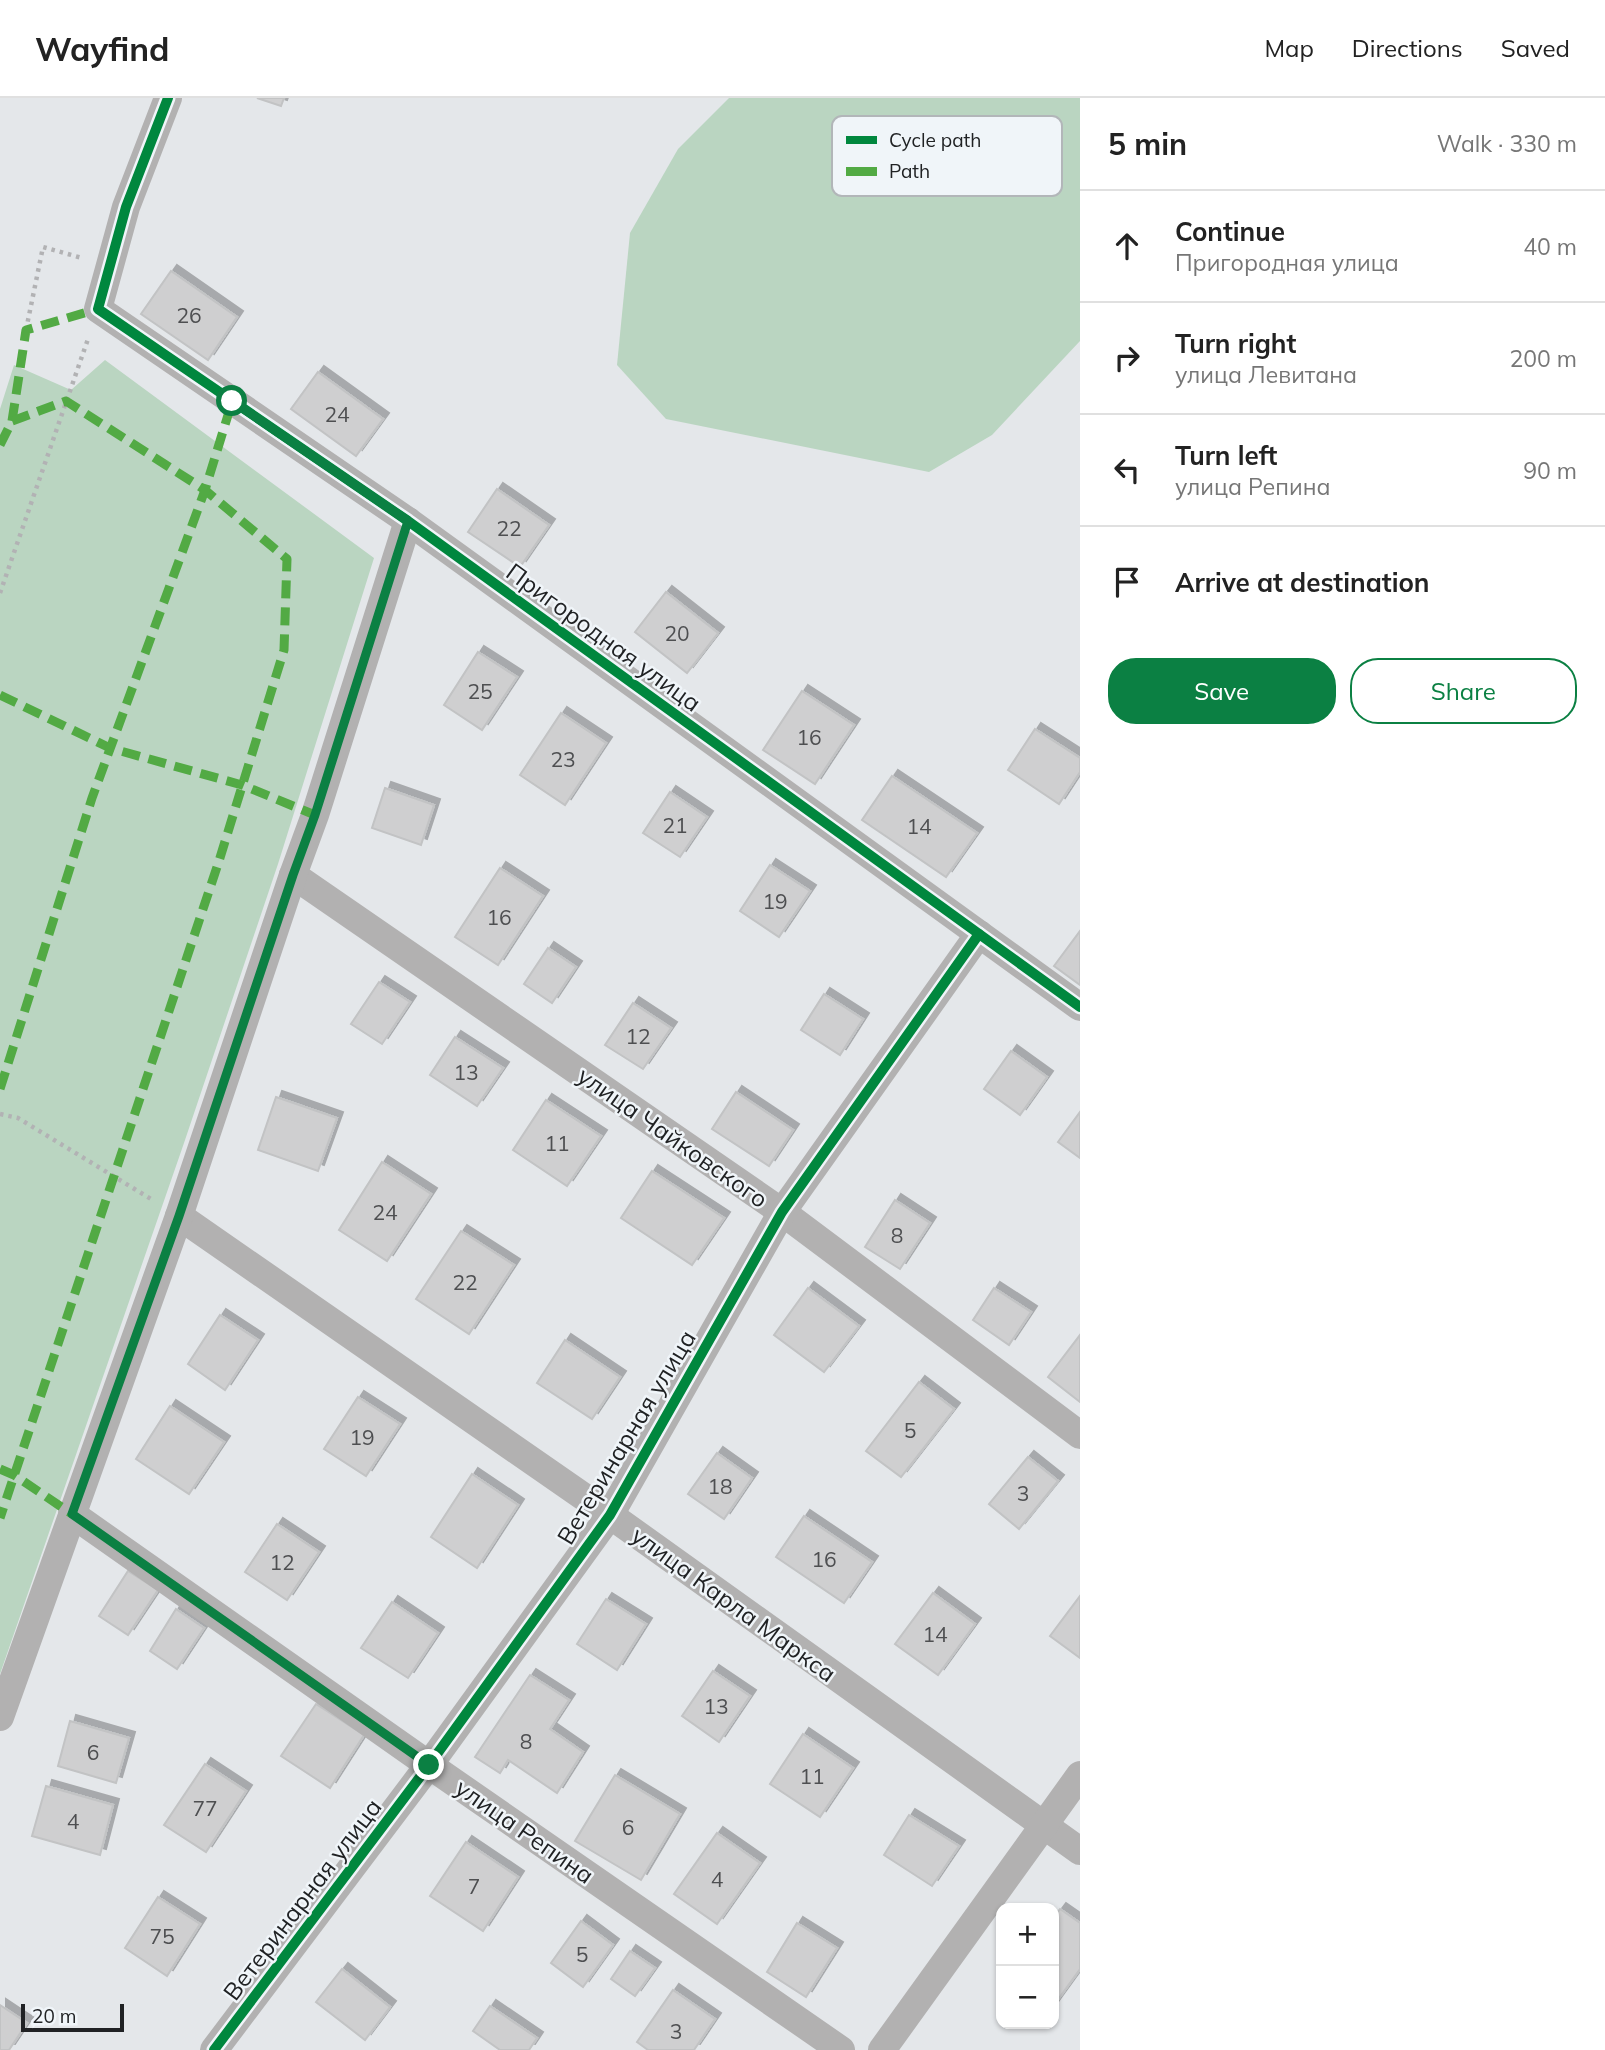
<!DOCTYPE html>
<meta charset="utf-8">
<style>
:root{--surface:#fff;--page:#f6f6f6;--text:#222;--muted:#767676;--line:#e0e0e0;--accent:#0b8043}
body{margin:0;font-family:Mulish,sans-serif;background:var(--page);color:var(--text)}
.controls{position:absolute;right:21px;bottom:21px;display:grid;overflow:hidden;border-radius:14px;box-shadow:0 2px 5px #0004}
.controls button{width:63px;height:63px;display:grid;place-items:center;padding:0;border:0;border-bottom:2px solid var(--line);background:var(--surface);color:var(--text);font:35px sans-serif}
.scale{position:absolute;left:21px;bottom:18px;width:103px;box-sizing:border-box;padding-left:7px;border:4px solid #202224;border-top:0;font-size:19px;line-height:24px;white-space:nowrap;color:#202224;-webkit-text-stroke:5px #f0f5f9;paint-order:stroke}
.stop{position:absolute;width:21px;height:21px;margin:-16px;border:5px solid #0b8043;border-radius:50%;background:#fff}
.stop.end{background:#0b8043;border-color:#fff;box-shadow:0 2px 7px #0008}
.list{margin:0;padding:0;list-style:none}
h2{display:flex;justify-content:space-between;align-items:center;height:91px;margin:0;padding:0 28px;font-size:30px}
h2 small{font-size:23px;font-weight:400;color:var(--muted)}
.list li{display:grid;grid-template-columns:46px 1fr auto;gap:21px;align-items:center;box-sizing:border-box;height:112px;padding:0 28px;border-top:2px solid var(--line)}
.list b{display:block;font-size:26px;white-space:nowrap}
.list p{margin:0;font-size:23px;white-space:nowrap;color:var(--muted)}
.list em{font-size:23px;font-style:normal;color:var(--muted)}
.actions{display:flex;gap:14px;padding:21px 28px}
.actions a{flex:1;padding:16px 0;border:2px solid var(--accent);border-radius:28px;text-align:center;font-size:24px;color:var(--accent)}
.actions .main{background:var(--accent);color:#fff}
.icon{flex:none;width:38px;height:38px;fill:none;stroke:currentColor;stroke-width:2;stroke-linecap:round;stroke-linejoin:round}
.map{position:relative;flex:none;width:1080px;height:1952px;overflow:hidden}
header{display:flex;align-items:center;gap:42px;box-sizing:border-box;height:98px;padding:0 35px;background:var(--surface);border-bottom:2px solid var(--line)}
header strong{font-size:33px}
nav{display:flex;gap:38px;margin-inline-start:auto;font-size:24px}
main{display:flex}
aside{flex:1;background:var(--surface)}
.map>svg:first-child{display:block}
</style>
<header>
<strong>Wayfind</strong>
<nav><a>Map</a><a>Directions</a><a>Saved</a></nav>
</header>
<main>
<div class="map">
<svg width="1080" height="1952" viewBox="0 0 1080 1952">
<defs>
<filter id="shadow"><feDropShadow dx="6" dy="-6" stdDeviation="0" flood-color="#0004"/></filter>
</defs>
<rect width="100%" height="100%" fill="#e4e7ea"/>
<!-- green -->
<g fill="#bad5c1">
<polygon points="729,0 1080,0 1080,243 992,337 929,374 666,321 617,267 630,135 678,51"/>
<polygon points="105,262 374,460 278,766 184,1045 0,1576 0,311 14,267 71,292"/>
</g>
<!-- building -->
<g fill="#cfcfd0" stroke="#c2c3c4" stroke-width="2" filter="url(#shadow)">
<polygon points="257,0 284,0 281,8"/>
<polygon points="171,173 237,219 208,262 141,216"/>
<polygon points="318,274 383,321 356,358 291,311"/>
<polygon points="497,391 549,427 520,469 468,434"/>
<polygon points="666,494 718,535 687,575 635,534"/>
<polygon points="478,554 517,579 482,632 444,607"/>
<polygon points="802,593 854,627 815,686 763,652"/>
<polygon points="561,615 606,645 565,707 520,677"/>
<polygon points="1035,631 1080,660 1080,674 1059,706 1008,672"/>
<polygon points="892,678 977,735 946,779 862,722"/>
<polygon points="385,690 434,707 421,747 372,730"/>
<polygon points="670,694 707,719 680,759 643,735"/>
<polygon points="770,767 810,793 779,839 740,813"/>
<polygon points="500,770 543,798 498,867 455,839"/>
<polygon points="1080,833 1080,887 1054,868"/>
<polygon points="548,850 576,869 552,905 524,886"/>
<polygon points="379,884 410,904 382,946 351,926"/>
<polygon points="824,896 863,921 840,957 801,932"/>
<polygon points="633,905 671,930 643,971 605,947"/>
<polygon points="455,939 503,970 477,1008 430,977"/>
<polygon points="1011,953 1047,979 1020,1017 984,991"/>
<polygon points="736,994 793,1032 769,1068 712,1031"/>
<polygon points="276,999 337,1020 318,1073 258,1052"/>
<polygon points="546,1002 601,1038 567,1088 513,1052"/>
<polygon points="1080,1014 1080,1060 1058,1044"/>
<polygon points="382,1064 431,1096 387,1163 339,1132"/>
<polygon points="652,1073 724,1120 692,1167 621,1120"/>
<polygon points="895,1102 930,1125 900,1171 865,1149"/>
<polygon points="461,1133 514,1167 469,1236 416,1201"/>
<polygon points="808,1190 859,1228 824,1274 774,1237"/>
<polygon points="994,1190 1031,1214 1009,1247 973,1222"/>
<polygon points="220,1217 258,1242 225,1292 188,1266"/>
<polygon points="1080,1237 1080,1304 1048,1279"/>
<polygon points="565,1242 620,1279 592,1321 537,1285"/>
<polygon points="919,1284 954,1311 901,1379 866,1353"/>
<polygon points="358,1299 400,1326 366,1378 324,1351"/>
<polygon points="170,1308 224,1344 189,1396 136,1361"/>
<polygon points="717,1355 752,1380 724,1421 688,1396"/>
<polygon points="1028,1359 1058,1383 1019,1431 989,1406"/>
<polygon points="472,1376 518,1407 477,1470 431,1439"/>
<polygon points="804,1418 872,1464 844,1505 776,1459"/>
<polygon points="277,1426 319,1454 287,1502 245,1474"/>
<polygon points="128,1473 158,1492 128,1537 99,1518"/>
<polygon points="933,1495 975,1526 938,1577 895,1546"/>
<polygon points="1080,1498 1080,1560 1050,1538"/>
<polygon points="606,1501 646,1526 617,1572 577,1546"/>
<polygon points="392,1504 438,1535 408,1580 361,1550"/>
<polygon points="176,1511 204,1530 177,1571 150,1553"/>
<polygon points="713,1573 750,1598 719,1644 682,1618"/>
<polygon points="530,1577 569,1602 550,1631 583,1654 557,1695 508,1662 500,1675 475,1659"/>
<polygon points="316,1606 364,1637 330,1690 281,1658"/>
<polygon points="70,1623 129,1640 116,1685 58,1668"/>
<polygon points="803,1636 853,1670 820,1719 770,1686"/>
<polygon points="205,1666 246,1693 206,1754 164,1727"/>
<polygon points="615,1677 680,1716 641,1782 575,1743"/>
<polygon points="46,1688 113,1707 100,1757 32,1738"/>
<polygon points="909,1717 959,1748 932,1788 884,1757"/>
<polygon points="717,1735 760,1765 717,1826 674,1796"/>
<polygon points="466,1744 518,1779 483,1833 430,1798"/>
<polygon points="158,1799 200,1826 167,1878 125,1850"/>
<polygon points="1060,1811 1080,1825 1080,1871 1054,1907 1054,1819"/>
<polygon points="581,1823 613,1847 583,1889 551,1865"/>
<polygon points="797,1825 837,1850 806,1899 767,1874"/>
<polygon points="630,1853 655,1870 635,1898 611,1881"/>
<polygon points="342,1871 390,1909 365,1942 316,1904"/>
<polygon points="673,1892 715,1921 694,1952 648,1952 637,1944"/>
<polygon points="0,1907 27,1925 9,1952 0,1952"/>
<polygon points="490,1908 537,1940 529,1952 500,1952 473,1933"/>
</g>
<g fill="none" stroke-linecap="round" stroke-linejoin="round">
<!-- path -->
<g stroke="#b2b2b4" stroke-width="4.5" stroke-dasharray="3.5 5" stroke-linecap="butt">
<polyline points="26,232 43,149 82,160"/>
<polyline points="0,495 88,241"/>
<polyline points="0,1016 18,1020 151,1101"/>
</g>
<!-- street -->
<g stroke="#b2b1b1" stroke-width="28">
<polyline points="168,0 126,109 98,211 408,423 1080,909"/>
<polyline points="293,777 782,1114 1080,1337"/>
<polyline points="179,1118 610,1417 1080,1753"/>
<polyline points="72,1416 429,1667 841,1952"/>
<polyline points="0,1619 179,1118 293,777 315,717 408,423"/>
<polyline points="214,1952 429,1667 610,1417 782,1114 979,836"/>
<polyline points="882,1952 1080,1677"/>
</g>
<!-- quiet -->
<g stroke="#52aa44" stroke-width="9" stroke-dasharray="18 9" stroke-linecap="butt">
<polyline points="12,323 26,232 98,211"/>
<polyline points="0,347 12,323 66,303 205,392 287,461 284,552 219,763 0,1420"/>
<polyline points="0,597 110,650 242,687 315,717"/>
<polyline points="0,991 92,700 205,392 232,304"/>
<polyline points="0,1371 14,1377 72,1416"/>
</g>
<!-- cycleway casing -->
<g stroke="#f0f5f9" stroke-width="15">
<g id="cycleway">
<polyline points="168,0 126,109 98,211 408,423 1080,909"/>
<polyline points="214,1952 429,1667 610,1417 782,1114 979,836"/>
</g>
</g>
<!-- cycleway -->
<use href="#cycleway" stroke="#00873e" stroke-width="10"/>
</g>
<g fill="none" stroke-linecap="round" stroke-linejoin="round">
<!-- route -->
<polyline stroke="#0b8043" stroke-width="9" points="232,303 408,423 315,717 293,777 179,1118 72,1416 429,1667"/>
</g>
<g text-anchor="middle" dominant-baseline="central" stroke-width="5" stroke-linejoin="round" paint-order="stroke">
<!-- number labels -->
<g font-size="21" fill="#4e4f51">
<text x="189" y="217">26</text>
<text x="337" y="316">24</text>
<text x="509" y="430">22</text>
<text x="677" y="535">20</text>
<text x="480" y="593">25</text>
<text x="809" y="639">16</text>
<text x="563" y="661">23</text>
<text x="675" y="727">21</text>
<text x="919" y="728">14</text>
<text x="775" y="803">19</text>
<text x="499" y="819">16</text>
<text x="638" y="938">12</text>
<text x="466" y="974">13</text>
<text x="557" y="1045">11</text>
<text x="385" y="1114">24</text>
<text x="897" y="1137">8</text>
<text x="465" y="1184">22</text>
<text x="910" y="1332">5</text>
<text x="362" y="1339">19</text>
<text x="720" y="1388">18</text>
<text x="1023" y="1395">3</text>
<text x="824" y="1461">16</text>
<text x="282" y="1464">12</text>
<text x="935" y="1536">14</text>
<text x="716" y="1608">13</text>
<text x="526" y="1643">8</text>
<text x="93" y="1654">6</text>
<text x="812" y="1678">11</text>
<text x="205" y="1710">77</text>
<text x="73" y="1723">4</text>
<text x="628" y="1729">6</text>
<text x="717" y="1781">4</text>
<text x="474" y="1788">7</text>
<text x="162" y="1838">75</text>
<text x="582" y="1856">5</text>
<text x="676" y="1933">3</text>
</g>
<!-- street labels -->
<g font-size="24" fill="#202224" stroke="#f0f5f9">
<text transform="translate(604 539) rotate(36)">Пригородная улица</text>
<text transform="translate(673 1039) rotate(35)">улица Чайковского</text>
<text transform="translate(626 1339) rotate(-59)">Ветеринарная улица</text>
<text transform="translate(734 1506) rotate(36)">улица Карла Маркса</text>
<text transform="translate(525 1733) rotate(35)">улица Репина</text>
<text transform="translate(302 1801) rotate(-53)">Ветеринарная улица</text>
</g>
</g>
<!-- legend -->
<rect x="832" y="18" width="230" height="80" rx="10" fill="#f0f5f9" stroke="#b2b6b9" stroke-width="2"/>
<rect x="846" y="38" width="31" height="8" fill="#00873e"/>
<rect x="846" y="69" width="31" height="9" fill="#52aa44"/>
<g font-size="19" fill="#202224">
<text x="889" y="49">Cycle path</text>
<text x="889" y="80">Path</text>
</g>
</svg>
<div class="controls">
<button>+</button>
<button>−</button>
</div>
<div class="scale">20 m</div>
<div class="stop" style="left:232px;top:303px"></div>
<div class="stop end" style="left:429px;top:1667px"></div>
</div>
<aside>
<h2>5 min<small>Walk · 330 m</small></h2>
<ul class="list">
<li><svg class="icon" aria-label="ahead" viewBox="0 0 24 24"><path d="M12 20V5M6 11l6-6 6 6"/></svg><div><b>Continue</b><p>Пригородная улица</p></div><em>40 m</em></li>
<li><svg class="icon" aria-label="right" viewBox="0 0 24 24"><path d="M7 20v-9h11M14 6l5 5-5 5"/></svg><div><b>Turn right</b><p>улица Левитана</p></div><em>200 m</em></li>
<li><svg class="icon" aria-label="left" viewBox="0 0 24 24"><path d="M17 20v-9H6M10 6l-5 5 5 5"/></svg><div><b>Turn left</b><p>улица Репина</p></div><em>90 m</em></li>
<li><svg class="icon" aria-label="arrive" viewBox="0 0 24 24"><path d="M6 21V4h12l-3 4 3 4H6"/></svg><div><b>Arrive at destination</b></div></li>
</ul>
<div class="actions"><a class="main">Save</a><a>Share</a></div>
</aside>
</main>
